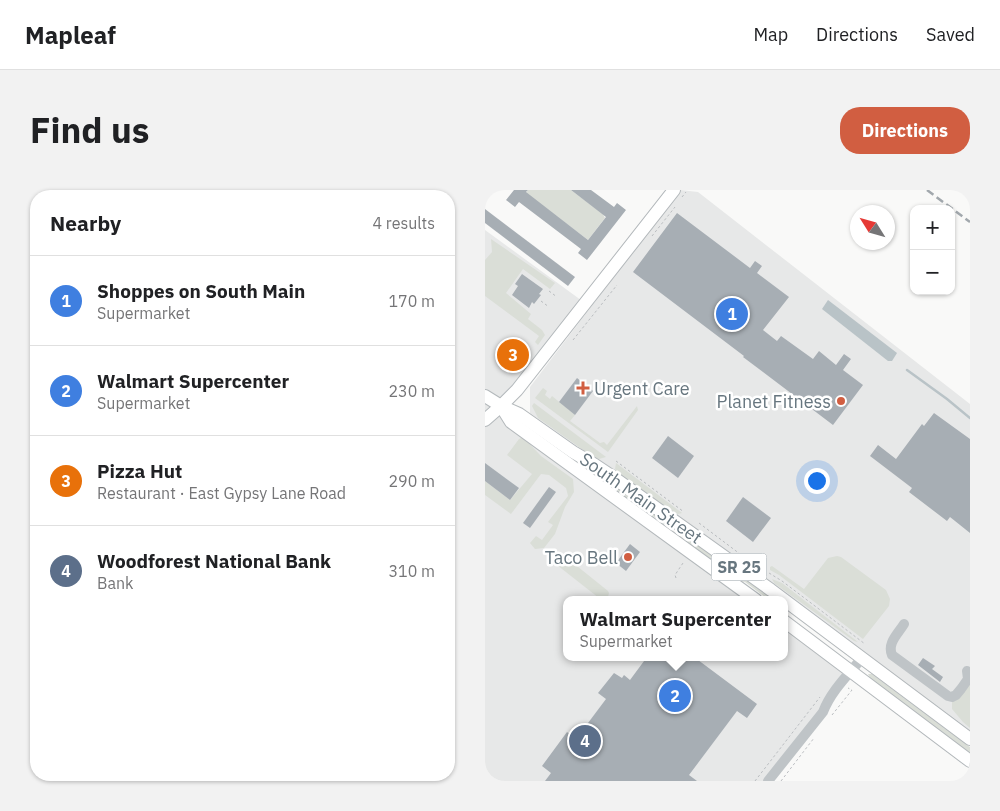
<!DOCTYPE html>
<meta charset="utf-8">
<style>
:root{--surface:#fff;--page:#f2f2f2;--text:#202124;--muted:#757577;--line:#e0e0e0;--accent:#d15e41}
body{margin:0;font-family:"IBM Plex Sans",sans-serif;background:var(--page);color:var(--text)}
.controls{position:absolute;right:15px;top:15px;display:grid;overflow:hidden;border-radius:10px;box-shadow:0 1px 4px #0004}
.controls button{width:45px;height:45px;display:grid;place-items:center;padding:0;border:0;border-bottom:1px solid var(--line);background:var(--surface);color:var(--text);font:25px sans-serif}
.compass{position:absolute;left:365px;top:15px;width:45px;height:45px;border-radius:50%;background:var(--surface);box-shadow:0 1px 4px #0004;rotate:307deg}
.you{position:absolute;left:331px;top:290px;width:18px;height:18px;margin:-12px;border:4px solid #fff;border-radius:50%;background:#1a73e8;box-shadow:0 0 0 8px #1a73e833}
.badge{display:grid;place-items:center;width:32px;height:32px;border-radius:50%;background:var(--accent);color:#fff;font-size:16px;font-weight:700}
.pin{position:absolute;translate:-50% -50%;border:2px solid #fff;box-shadow:0 1px 5px #0006}
.popup{position:absolute;left:78px;top:406px;width:225px;height:65px;box-sizing:border-box;display:grid;place-content:center;border-radius:10px;background:var(--surface);filter:drop-shadow(0 1px 4px #0005);font-size:16px;white-space:nowrap;color:var(--muted)}
.popup b{font-size:19px;color:var(--text)}
.popup::after{content:'';position:absolute;left:50%;top:100%;margin-left:-10px;border:10px solid transparent;border-top-color:var(--surface)}
.list{margin:0;padding:0;list-style:none}
h2{display:flex;justify-content:space-between;align-items:center;height:65px;margin:0;padding:0 20px;font-size:21px}
h2 small{font-size:16px;font-weight:400;color:var(--muted)}
.list li{display:grid;grid-template-columns:32px 1fr auto;gap:15px;align-items:center;box-sizing:border-box;height:90px;padding:0 20px;border-top:1px solid var(--line)}
.list b{display:block;font-size:19px;white-space:nowrap}
.list p{margin:0;font-size:16px;white-space:nowrap;color:var(--muted)}
.list em{font-size:16px;font-style:normal;color:var(--muted)}
.map{position:relative;flex:none;width:485px;height:591px;overflow:hidden;border-radius:20px}
header{display:flex;align-items:center;gap:30px;box-sizing:border-box;height:70px;padding:0 25px;background:var(--surface);border-bottom:1px solid var(--line)}
header strong{font-size:24px}
nav{display:flex;gap:28px;margin-inline-start:auto;font-size:18px}
.intro{display:flex;align-items:center;justify-content:space-between;box-sizing:border-box;height:120px;padding:0 30px}
h1{margin:0;font-size:35px}
.button{padding:12px 22px;border-radius:20px;background:var(--accent);color:#fff;font-size:18px;font-weight:700}
main{display:flex;gap:30px;padding:0 30px}
aside{flex:1;background:var(--surface);border-radius:20px;box-shadow:0 1px 4px #0004}
.map>svg:first-child{display:block}
</style>
<header>
<strong>Mapleaf</strong>
<nav><a>Map</a><a>Directions</a><a>Saved</a></nav>
</header>
<div class="intro"><h1>Find us</h1><a class="button">Directions</a></div>
<main>
<aside>
<h2>Nearby<small>4 results</small></h2>
<ul class="list">
<li><span class="badge" style="background:#3f7fe0">1</span><div><b>Shoppes on South Main</b><p>Supermarket</p></div><em>170 m</em></li>
<li><span class="badge" style="background:#3f7fe0">2</span><div><b>Walmart Supercenter</b><p>Supermarket</p></div><em>230 m</em></li>
<li><span class="badge" style="background:#e8710a">3</span><div><b>Pizza Hut</b><p>Restaurant · East Gypsy Lane Road</p></div><em>290 m</em></li>
<li><span class="badge" style="background:#5c6f8a">4</span><div><b>Woodforest National Bank</b><p>Bank</p></div><em>310 m</em></li>
</ul>
</aside>
<div class="map">
<svg width="485" height="591" viewBox="0 0 485 591">
<rect width="100%" height="100%" fill="#f9f9f8"/>
<!-- built -->
<g fill="#e7e8e8">
<polygon points="195,0 213,2 485,214 485,543 262,375 45,223 45,197"/>
<polygon points="0,40 100,113 16,216 271,410 81,410 81,467 299,467 299,431 366,481 283,591 0,591"/>
</g>
<!-- green -->
<g fill="#daded7">
<polygon points="43,0 86,0 118,24 120,28 103,50 41,3"/>
<polygon points="6,49 70,93 65,99 38,79 21,103 46,124 43,129 57,140 60,145 53,155 50,152 54,146 0,106 0,70 7,62"/>
<polygon points="58,198 62,201 60,205 65,209 67,206 90,225 85,231 115,253 119,252 122,255 152,216 153,220 123,262 50,208"/>
<polygon points="49,213 121,267 114,269 108,267 53,228 47,216"/>
<polygon points="33,229 183,333 182,336 152,315 133,305"/>
<polygon points="38,247 56,266 88,289 89,302 80,317 70,344 59,358 50,359 45,353 51,346 57,350 68,335 63,332 83,306 81,298 64,285 56,284 26,324 0,305 0,291 25,310 47,284 22,265 34,249"/>
<polygon points="131,273 197,323 193,324 187,324 134,286 130,279"/>
<polygon points="202,347 289,410 284,410 260,392 252,391 205,357 200,349"/>
<path d="M77 364 123 401 124 403 123 407 118 409 114 408 72 375C71 369 71 367 77 364Z"/>
<polygon points="352,366 356,367 401,400 405,409 404,416 378,449 294,385 285,380 285,377 287,376 319,399 343,368"/>
<polygon points="287,389 297,393 373,452 369,451 289,393"/>
<polygon points="383,484 387,484 485,557 485,565 385,488"/>
<polygon points="485,487 485,538 478,532 467,519 467,512"/>
</g>
<!-- water -->
<polygon fill="#b9c3c7" points="343,110 412,163 407,171 403,171 337,119"/>
<g fill="none" stroke-linecap="round" stroke-linejoin="round">
<!-- stream -->
<polyline stroke="#b9c3c7" stroke-width="2.5" points="422,180 462,209 485,228"/>
</g>
<!-- building -->
<g fill="#a7aeb4">
<polygon points="29,0 43,0 41,2 103,50 121,27 86,0 106,0 129,17 132,13 141,20 102,70 93,63 96,59 34,12 30,17 21,10"/>
<polygon points="0,19 90,87 83,96 0,33"/>
<polygon points="192,23 265,78 270,71 277,76 272,83 304,107 278,140 292,151 296,146 328,169 334,161 351,175 359,164 366,169 358,180 378,195 348,235 258,167 259,166 148,82"/>
<polygon points="37,84 58,99 54,104 56,105 49,114 47,112 44,118 27,105 33,96 30,94"/>
<polygon points="32,150 40,157 39,160 41,162 26,181 15,172 17,170 16,169"/>
<polygon points="92,188 108,201 90,225 74,212"/>
<polygon points="449,223 485,249 485,343 465,327 462,331 424,302 427,298 385,266 393,255 411,269 437,234 439,236"/>
<polygon points="183,246 209,266 193,288 167,268"/>
<polygon points="0,273 34,298 25,310 0,291"/>
<polygon points="64,297 71,302 45,338 38,333"/>
<polygon points="258,307 286,328 268,352 241,331"/>
<polygon points="145,354 155,362 141,381 131,373"/>
<polygon points="162,467 209,467 272,514 262,528 252,521 204,585 212,591 60,591 66,583 57,576 82,542 91,549 121,509 113,503 129,483 137,488 139,485 145,490"/>
<polygon points="438,468 450,476 447,479 458,487 455,492 433,475"/>
</g>
<g fill="none" stroke-linecap="round" stroke-linejoin="round">
<!-- major casing -->
<g stroke="#b3b8bb" stroke-width="14">
<g id="major">
<polyline points="0,206 16,216 34,224 88,262 110,275 125,285 286,400 485,549"/>
<polyline points="16,216 26,232 271,410"/>
<polyline points="0,230 16,216 32,200 189,0"/>
<polyline points="299,431 485,571"/>
</g>
</g>
<!-- path -->
<g stroke="#babdc0" stroke-width="1" stroke-dasharray="2.5 2.5" stroke-linecap="butt">
<polyline points="197,7 201,2"/>
<polyline points="167,46 190,17"/>
<polyline points="64,101 72,107"/>
<polyline points="56,111 64,117"/>
<polyline points="88,150 132,95"/>
<polyline points="131,271 199,322"/>
<polyline points="214,333 255,364 271,374"/>
<polyline points="284,383 297,391 380,454"/>
<polyline points="191,388 190,385 198,373"/>
<polyline points="347,525 367,500 363,498"/>
<polyline points="270,591 335,507"/>
<polyline points="296,591 329,548"/>
</g>
<!-- minor -->
<g stroke="#bfc4c7" stroke-width="10">
<path d="M419 434C413 444 402 453 407 465L463 506 467 507 471 505 476 499 483 489 482 481"/>
<path d="M283 591 338 522C346 501 363 485 377 468"/>
</g>
<!-- major -->
<use href="#major" stroke="#fff" stroke-width="12"/>
<!-- rail -->
<polyline stroke="#a2a8ad" stroke-width="2.5" stroke-dasharray="8 4" stroke-linecap="butt" points="442,0 485,32"/>
</g>
<!-- markers -->
<g fill="#d15e41" stroke="#fff" stroke-width="2">
<path d="M95.5 190.5h5v5h5v5h-5v5h-5v-5h-5v-5h5z"/>
<circle cx="356" cy="211" r="5"/>
<circle cx="143" cy="367" r="5"/>
</g>
<g text-anchor="middle" dominant-baseline="central" stroke-width="5" stroke-linejoin="round" paint-order="stroke">
<!-- shield labels -->
<rect fill="#fff" stroke="#959fa5" stroke-width="1" x="226.5" y="363.5" width="55" height="27" rx="4"/>
<g font-size="16" font-weight="bold" fill="#67767f">
<text x="254" y="377">SR 25</text>
</g>
<!-- poi labels -->
<g font-size="18" fill="#67767f" stroke="#fff" text-anchor="end">
<text x="109" y="198" text-anchor="start">Urgent Care</text>
<text x="346" y="211">Planet Fitness</text>
<text x="133" y="367">Taco Bell</text>
</g>
<!-- street labels -->
<g font-size="18" fill="#67767f" stroke="#fff">
<text transform="translate(156 308) rotate(35)">South Main Street</text>
</g>
</g>
</svg>
<div class="controls">
<button>+</button>
<button>−</button>
</div>
<svg class="compass" viewBox="-18 -18 36 36"><path d="M0-13l5 13h-10z" fill="#e53935"/><path d="M0 13l5-13h-10z" fill="#757577"/></svg>
<div class="you"></div>
<div class="pin badge" style="left:247px;top:124px;background:#3f7fe0">1</div>
<div class="pin badge" style="left:190px;top:506px;background:#3f7fe0">2</div>
<div class="popup"><b>Walmart Supercenter</b>Supermarket</div>
<div class="pin badge" style="left:28px;top:165px;background:#e8710a">3</div>
<div class="pin badge" style="left:100px;top:551px;background:#5c6f8a">4</div>
</div>
</main>
